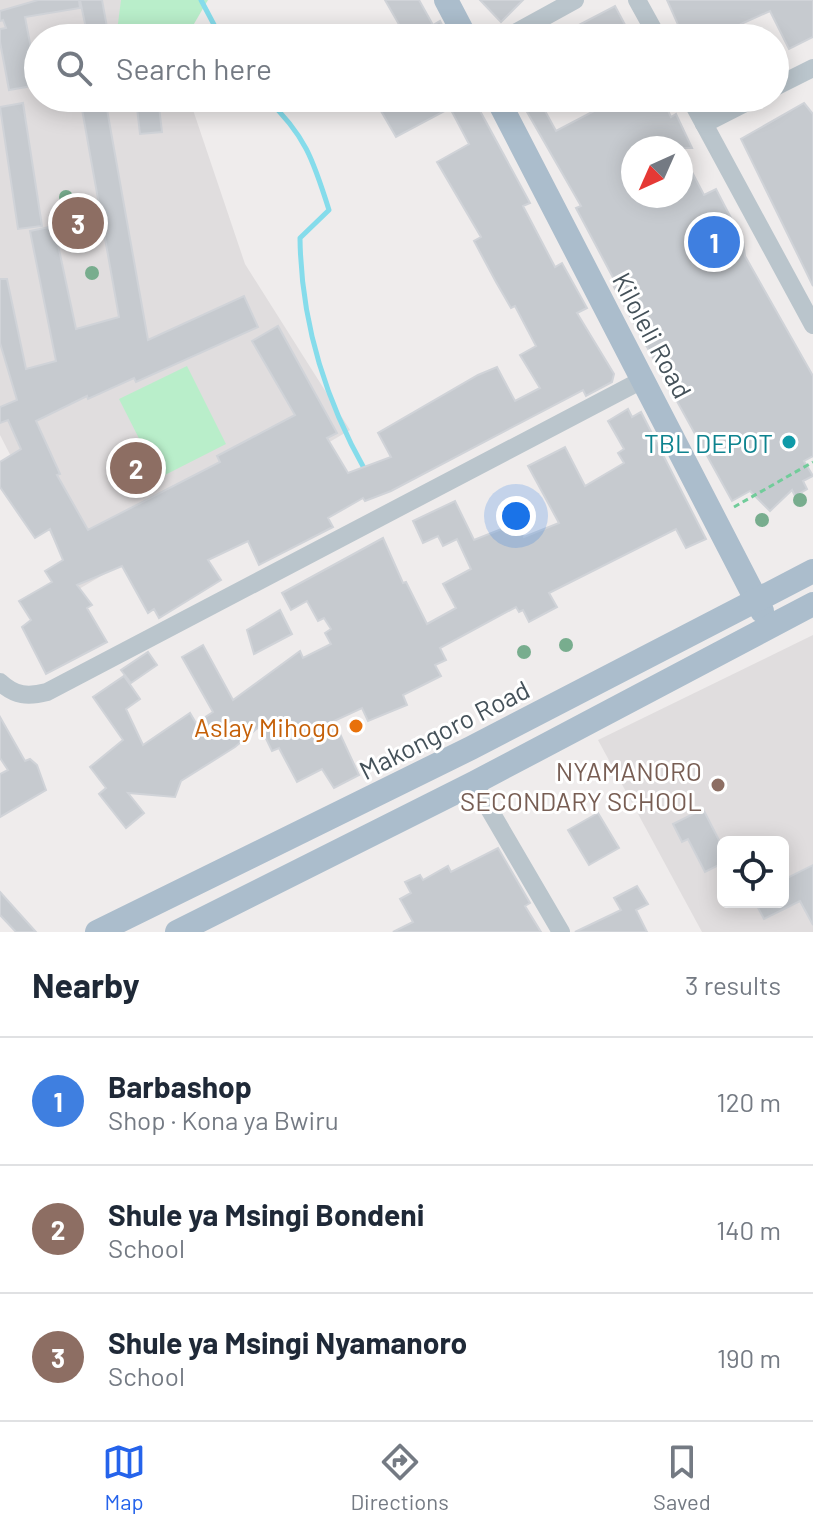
<!DOCTYPE html>
<meta charset="utf-8">
<style>
:root{--surface:#fff;--page:#f6f6f7;--text:#1f2937;--muted:#747a83;--line:#e0e1e3;--accent:#2563eb}
body{margin:0;font-family:Barlow,sans-serif;background:var(--page);color:var(--text)}
.controls{position:absolute;right:24px;bottom:24px;display:grid;overflow:hidden;border-radius:12px;box-shadow:0 4px 20px #0003}
.controls button{width:72px;height:72px;display:grid;place-items:center;padding:0;border:0;border-bottom:2px solid var(--line);background:var(--surface);color:var(--text);font:40px sans-serif}
.compass{position:absolute;left:621px;top:136px;width:72px;height:72px;border-radius:50%;background:var(--surface);box-shadow:0 4px 20px #0003;rotate:225deg}
.you{position:absolute;left:516px;top:516px;width:28px;height:28px;margin:-20px;border:6px solid #fff;border-radius:50%;background:#1a73e8;box-shadow:0 0 0 12px #1a73e833}
.badge{display:grid;place-items:center;width:52px;height:52px;border-radius:50%;background:var(--accent);color:#fff;font-size:26px;font-weight:700}
.pin{position:absolute;translate:-50% -50%;border:4px solid #fff;box-shadow:0 2px 8px #0006}
.list{margin:0;padding:0;list-style:none}
h2{display:flex;justify-content:space-between;align-items:center;height:104px;margin:0;padding:0 32px;font-size:34px}
h2 small{font-size:26px;font-weight:400;color:var(--muted)}
.list li{display:grid;grid-template-columns:52px 1fr auto;gap:24px;align-items:center;box-sizing:border-box;height:128px;padding:0 32px;border-top:2px solid var(--line)}
.list b{display:block;font-size:30px;white-space:nowrap}
.list p{margin:0;font-size:26px;white-space:nowrap;color:var(--muted)}
.list em{font-size:26px;font-style:normal;color:var(--muted)}
.icon{flex:none;width:44px;height:44px;fill:none;stroke:currentColor;stroke-width:2;stroke-linecap:round;stroke-linejoin:round}
.map{position:relative;flex:none;width:813px;height:932px;overflow:hidden}
.search{position:absolute;background:var(--surface);box-shadow:0 4px 20px #0003;left:24px;right:24px;top:24px;height:88px;display:flex;align-items:center;gap:20px;box-sizing:border-box;padding:0 28px;border-radius:44px;color:var(--muted);font-size:30px}
.sheet{height:488px;background:var(--surface)}
nav{display:flex;justify-content:space-around;align-items:center;box-sizing:border-box;height:112px;border-top:2px solid var(--line);background:var(--surface);font-size:22px;color:var(--muted)}
nav a{display:grid;justify-items:center;gap:4px}
nav .on{color:var(--accent)}
.map>svg:first-child{display:block}
</style>
<div class="map">
<svg width="813" height="932" viewBox="0 0 813 932">
<rect width="100%" height="100%" fill="#efecec"/>
<!-- education -->
<g fill="#e0ddde" fill-rule="evenodd">
<polygon points="0,0 156,0 169,38 38,38 38,98 189,98 245,264 350,430 79,589 0,435"/>
<path d="M813 635V932H702L598 740ZM723 842H783V902H723Z"/>
</g>
<!-- green -->
<g fill="#b9eeca">
<polygon points="121,0 208,0 188,34 149,38 117,31"/>
<polygon points="187,366 226,444 159,478 119,399"/>
</g>
<g fill="none" stroke-linecap="round" stroke-linejoin="round">
<!-- stream -->
<g stroke="#85dceb" stroke-width="5">
<polyline points="201,0 221,38"/>
<path d="M266 98C305 135 313 159 329 210L300 238C301 320 325 399 365 470"/>
</g>
</g>
<!-- building -->
<g fill="#c6cacf" stroke="#d0d3d8" stroke-width="2">
<polygon points="38,0 79,0 80,8 25,17 38,85 9,90 0,42 0,29 6,28 3,20 0,21 0,11"/>
<polygon points="80,0 102,0 109,38 88,38"/>
<polygon points="385,0 419,0 433,25 440,21 449,38 409,38 413,36 411,32 405,35"/>
<polygon points="480,0 523,0 501,22"/>
<polygon points="667,0 813,0 813,37 789,49 770,11 741,24 752,38 684,38"/>
<polygon points="615,6 632,38 554,38"/>
<polygon points="80,98 105,98 148,340 244,296 258,327 136,382 134,378 88,399 87,396 36,421 60,474 57,475 88,530 220,462 217,456 295,415 252,341 278,326 337,433 327,438 348,473 391,457 378,433 478,375 497,367 515,401 540,388 520,355 536,346 515,306 511,308 496,282 474,241 481,237 437,162 469,144 450,108 396,137 377,104 387,98 473,98 530,203 523,206 555,267 562,263 587,308 577,313 614,374 612,382 586,396 583,390 391,491 365,501 363,498 328,518 333,527 259,565 248,541 208,560 221,580 159,618 154,609 148,613 122,566 77,585 92,605 87,608 107,642 46,674 22,627 31,620 19,601 52,582 45,571 63,560 50,529 35,538 0,487 0,462 21,449 8,420 0,423 0,407 17,400 0,343 0,279 7,279 26,369 56,361 30,231 54,226 76,329 119,317"/>
<polygon points="158,98 162,132 140,134 136,99"/>
<polygon points="519,98 538,98 556,131 596,110 590,98 662,98 671,117 676,114 692,148 633,148 633,196 681,196 681,151 704,195 716,189 743,241 745,256 813,376 813,456 804,461 813,476 803,481 807,489 795,496 792,490 770,511 750,491 732,501 614,287 617,285 576,208 581,206"/>
<polygon points="23,103 42,226 18,229 0,107"/>
<polygon points="804,103 813,114 813,286 741,139"/>
<polygon points="628,409 632,417 641,412 706,539 686,548 676,529 549,593 557,607 529,622 523,610 519,612 516,607 440,648 446,660 435,665 441,676 403,695 407,705 368,721 362,708 334,721 359,775 334,788 322,769 297,782 279,748 272,751 260,726 235,747 181,781 175,797 128,793 144,813 126,828 99,794 106,788 90,767 123,740 93,697 124,676 140,699 126,709 143,745 190,713 196,723 213,712 182,657 203,645 233,700 300,651 303,658 331,644 325,633 331,629 324,618 318,621 307,601 291,610 282,593 383,538 403,583 406,582 427,624 456,608 443,584 471,569 457,539 443,546 438,536 423,543 413,521 455,501 474,540 519,522 524,537 559,523 528,466 565,447 585,486 624,463 618,453 624,449 608,421"/>
<polygon points="280,610 292,634 254,654 247,630"/>
<polygon points="148,652 157,665 131,683 121,670"/>
<polygon points="0,717 25,761 30,759 37,765 46,790 0,817 0,774 8,770 0,758"/>
<polygon points="703,809 723,848 723,863 705,872 688,839 682,842 673,824"/>
<polygon points="598,813 619,848 589,865 568,830"/>
<polygon points="498,848 530,903 525,906 541,932 393,932 413,922 400,899 411,893 405,882 420,875 423,880 448,866 451,872"/>
<polygon points="813,865 813,925 800,901 764,919 755,902 783,902 783,880"/>
<polygon points="637,886 648,904 636,910 647,932 575,932 621,910 614,898"/>
<polygon points="0,892 36,932 16,932 0,915"/>
</g>
<g fill="none" stroke-linecap="round" stroke-linejoin="round">
<!-- path -->
<polyline stroke="#71cc9a" stroke-width="3" stroke-dasharray="6 4" stroke-linecap="butt" points="734,507 813,462"/>
<!-- minor -->
<g stroke="#bac5cc" stroke-width="18">
<polyline points="637,0 658,38"/>
<polyline points="506,38 575,0"/>
<polyline points="775,87 813,68"/>
<polyline points="690,98 813,325"/>
<polyline points="704,124 755,98"/>
<path d="M0 682C15 696 28 697 47 692L644 379"/>
<polyline points="474,783 561,932"/>
</g>
<!-- major -->
<g stroke="#abbdcc" stroke-width="24">
<polyline points="446,0 466,38"/>
<polyline points="497,98 762,611"/>
<polyline points="97,932 471,748 813,571"/>
<polyline points="177,932 474,783 813,604"/>
</g>
</g>
<!-- trees -->
<g fill="#78ad8e">
<circle cx="66" cy="197" r="7"/>
<circle cx="92" cy="273" r="7"/>
<circle cx="800" cy="500" r="7"/>
<circle cx="762" cy="520" r="7"/>
<circle cx="566" cy="645" r="7"/>
<circle cx="524" cy="652" r="7"/>
</g>
<!-- markers -->
<circle fill="#0f9aa8" stroke="#fff" stroke-width="3" cx="789" cy="442" r="8"/>
<circle fill="#e8710a" stroke="#fff" stroke-width="3" cx="356" cy="726" r="8"/>
<circle fill="#8d6e63" stroke="#fff" stroke-width="3" cx="718" cy="785" r="8"/>
<g text-anchor="middle" dominant-baseline="central" stroke-width="6" stroke-linejoin="round" paint-order="stroke">
<!-- street labels -->
<g font-size="26" fill="#445159" stroke="#fff">
<text transform="translate(653 335) rotate(62)">Kiloleli Road</text>
<text transform="translate(444 729) rotate(-27)">Makongoro Road</text>
</g>
<!-- culture labels -->
<g font-size="26" fill="#0d838f" stroke="#fff" text-anchor="end">
<text x="773" y="442">TBL DEPOT</text>
</g>
<!-- food labels -->
<g font-size="26" fill="#c56008" stroke="#fff" text-anchor="end">
<text x="340" y="726">Aslay Mihogo</text>
</g>
<!-- education labels -->
<g font-size="26" fill="#785e54" stroke="#fff" text-anchor="end">
<text x="702" y="770">NYAMANORO<tspan x="702" dy="30">SECONDARY SCHOOL</tspan></text>
</g>
</g>
</svg>
<div class="controls">
<button><svg class="icon" aria-label="locate" viewBox="0 0 24 24"><circle cx="12" cy="12" r="6"/><path d="M12 2v4M12 18v4M2 12h4M18 12h4"/></svg></button>
</div>
<svg class="compass" viewBox="-18 -18 36 36"><path d="M0-13l5 13h-10z" fill="#e53935"/><path d="M0 13l5-13h-10z" fill="#747a83"/></svg>
<div class="you"></div>
<div class="pin badge" style="left:714px;top:242px;background:#3f7fe0">1</div>
<div class="pin badge" style="left:136px;top:468px;background:#8d6e63">2</div>
<div class="pin badge" style="left:78px;top:223px;background:#8d6e63">3</div>
<div class="search"><svg class="icon" aria-label="search" viewBox="0 0 24 24"><circle cx="10" cy="10" r="6"/><path d="M15 15l6 6"/></svg>Search here</div>
</div>
<section class="sheet">
<h2>Nearby<small>3 results</small></h2>
<ul class="list">
<li><span class="badge" style="background:#3f7fe0">1</span><div><b>Barbashop</b><p>Shop · Kona ya Bwiru</p></div><em>120 m</em></li>
<li><span class="badge" style="background:#8d6e63">2</span><div><b>Shule ya Msingi Bondeni</b><p>School</p></div><em>140 m</em></li>
<li><span class="badge" style="background:#8d6e63">3</span><div><b>Shule ya Msingi Nyamanoro</b><p>School</p></div><em>190 m</em></li>
</ul>
</section>
<nav>
<a class="on"><svg class="icon" aria-label="map" viewBox="0 0 24 24"><path d="M3 6l6-2 6 2 6-2v14l-6 2-6-2-6 2zM9 4v14M15 6v14"/></svg>Map</a>
<a><svg class="icon" aria-label="directions" viewBox="0 0 24 24"><path d="M12 3l9 9-9 9-9-9zM9 14v-3h6M13 9l2 2-2 2"/></svg>Directions</a>
<a><svg class="icon" aria-label="saved" viewBox="0 0 24 24"><path d="M7 4h10v16l-5-4-5 4z"/></svg>Saved</a>
</nav>
